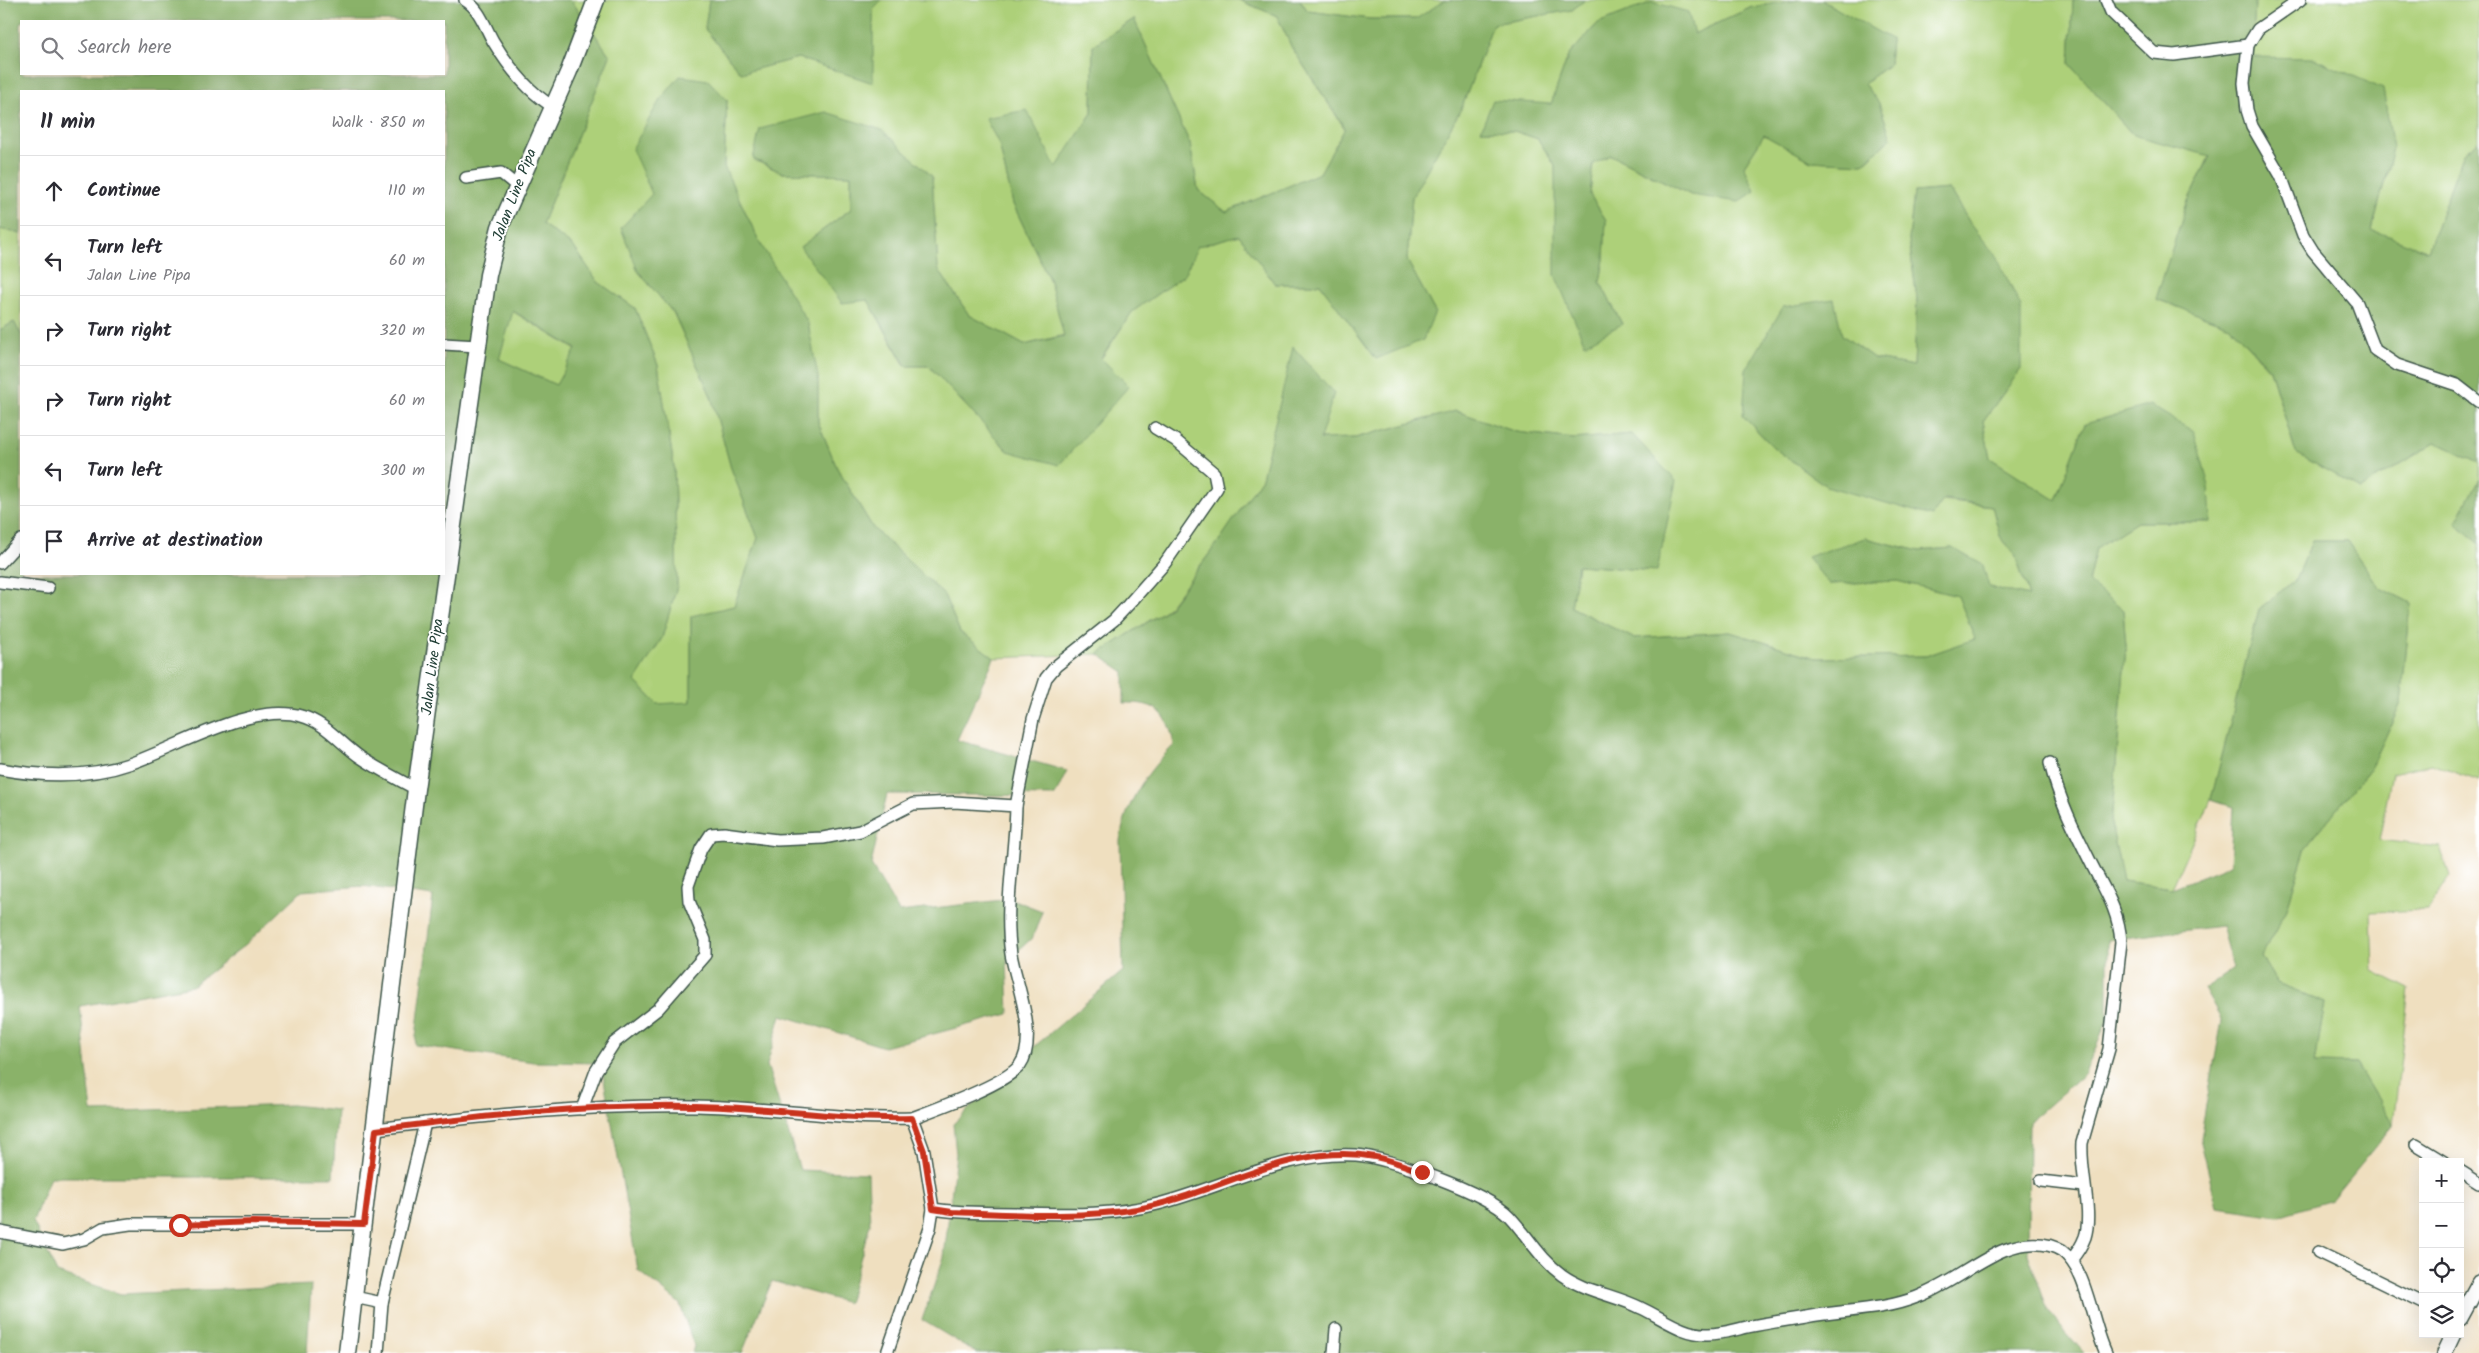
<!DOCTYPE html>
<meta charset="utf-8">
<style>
:root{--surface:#fff;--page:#f2f2f3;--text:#2b2b33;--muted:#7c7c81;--line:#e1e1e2}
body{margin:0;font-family:Kalam,sans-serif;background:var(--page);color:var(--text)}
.controls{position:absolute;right:15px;bottom:15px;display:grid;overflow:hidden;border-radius:0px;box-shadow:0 5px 20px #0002}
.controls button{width:45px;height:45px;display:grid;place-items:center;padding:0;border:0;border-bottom:1px solid var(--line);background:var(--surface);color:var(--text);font:25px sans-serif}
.stop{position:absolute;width:15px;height:15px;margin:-11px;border:4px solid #c8321e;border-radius:50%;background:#fff}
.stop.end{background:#c8321e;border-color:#fff;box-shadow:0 1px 5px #0008}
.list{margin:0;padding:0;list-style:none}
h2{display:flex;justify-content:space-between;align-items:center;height:65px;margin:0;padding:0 20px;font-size:21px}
h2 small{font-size:16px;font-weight:400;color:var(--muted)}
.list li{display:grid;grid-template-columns:32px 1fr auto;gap:15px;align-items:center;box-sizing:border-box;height:70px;padding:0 20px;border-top:1px solid var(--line)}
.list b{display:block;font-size:19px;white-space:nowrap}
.list p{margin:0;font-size:16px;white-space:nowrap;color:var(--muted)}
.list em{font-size:16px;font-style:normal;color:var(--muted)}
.icon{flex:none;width:28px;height:28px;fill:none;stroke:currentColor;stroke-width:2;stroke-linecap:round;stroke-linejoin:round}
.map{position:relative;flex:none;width:2479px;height:1353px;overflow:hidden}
.search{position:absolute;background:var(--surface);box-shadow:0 5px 20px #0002;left:20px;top:20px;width:425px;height:55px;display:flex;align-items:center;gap:12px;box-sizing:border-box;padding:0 18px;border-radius:0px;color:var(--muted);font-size:19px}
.panel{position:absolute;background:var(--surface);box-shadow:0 5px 20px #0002;left:20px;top:90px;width:425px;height:485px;border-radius:0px}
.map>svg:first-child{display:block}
</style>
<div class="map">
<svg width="2479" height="1353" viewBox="0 0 2479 1353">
<rect width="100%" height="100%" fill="#fff"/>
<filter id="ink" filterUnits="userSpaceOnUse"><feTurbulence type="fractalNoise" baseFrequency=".02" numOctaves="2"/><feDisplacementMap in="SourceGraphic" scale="10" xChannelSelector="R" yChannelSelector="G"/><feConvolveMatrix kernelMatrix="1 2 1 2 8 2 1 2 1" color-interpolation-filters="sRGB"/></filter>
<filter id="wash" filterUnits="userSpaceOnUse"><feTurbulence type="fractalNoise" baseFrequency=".0096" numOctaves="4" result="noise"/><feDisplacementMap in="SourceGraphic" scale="20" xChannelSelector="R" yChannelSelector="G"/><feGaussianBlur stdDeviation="1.12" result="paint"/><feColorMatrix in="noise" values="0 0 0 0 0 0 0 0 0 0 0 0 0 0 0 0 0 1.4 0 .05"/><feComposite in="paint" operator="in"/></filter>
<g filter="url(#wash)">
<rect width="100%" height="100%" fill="#efdfbf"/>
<!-- green -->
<g fill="#add079" stroke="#668656">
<polygon points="571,0 709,0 705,29 741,73 798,58 872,82 873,9 881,0 1239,0 1277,16 1292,48 1345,129 1320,173 1226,212 1198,190 1190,144 1134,19 1093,45 1092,113 1056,169 999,144 1013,204 1050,281 1064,335 1024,345 969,315 938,269 932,176 760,129 754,160 783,173 851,175 851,209 800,247 868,300 905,366 929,366 1008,451 1129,386 1101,359 1132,312 1184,275 1198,246 1239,235 1275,284 1320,284 1376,358 1435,312 1407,260 1412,196 1462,107 1493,24 1572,10 1585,0 1798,0 1752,7 1694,34 1652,2 1598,23 1568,56 1551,104 1481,130 1514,131 1538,139 1555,166 1557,209 1622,324 1600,282 1604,259 1606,220 1590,195 1593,164 1611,155 1691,195 1744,166 1764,135 1811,161 1863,164 1891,138 1879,103 1864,84 1889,64 1891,40 1821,0 2073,0 2070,64 2133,135 2210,155 2187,203 2156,299 2230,326 2270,370 2296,453 2360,489 2436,442 2479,463 2479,478 2456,523 2479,544 2479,781 2431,764 2392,773 2379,840 2440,847 2450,876 2427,910 2371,912 2373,971 2409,989 2393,1125 2356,1064 2315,1063 2325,1002 2277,983 2261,957 2286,911 2306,847 2372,766 2401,703 2411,603 2379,587 2347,541 2312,541 2297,578 2259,609 2211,800 2172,888 2123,881 2111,824 2126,646 2123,610 2088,583 2096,548 2137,522 2211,522 2085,424 2056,500 1990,458 1983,421 2021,369 1970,223 1949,189 1914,192 1909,240 1917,299 1914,366 1875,359 1842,335 1743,416 1773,447 1826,486 1992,506 2000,536 2015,555 2029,596 1989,587 1952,548 1919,551 1865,538 1829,584 1897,581 1958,596 1976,639 1926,656 1816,658 1730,632 1633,638 1571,607 1578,565 1656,571 1632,434 1574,439 1516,432 1456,411 1355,438 1320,439 1294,347 1262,478 1219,541 1167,609 1098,654 994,658 960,632 944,595 873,528 837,468 818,422 818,377 759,241 724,167 727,100 652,194 638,271 674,314 711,396 731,468 758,538 734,606 691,617 691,703 657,704 635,681 662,638 677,585 674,467 658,365 635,308 598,282 573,246 542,224 610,56"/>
<polygon points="1300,0 1445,0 1417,19 1370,19 1308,11"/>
<polygon points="2258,0 2479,0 2479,141 2463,153 2428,251 2372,231 2393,148 2252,57 2255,2"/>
<polygon points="0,229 21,234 21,335 14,322 0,330"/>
<polygon points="512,311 576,350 556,385 499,359"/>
</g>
<!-- forest -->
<g fill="#8ab269" stroke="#54784e" fill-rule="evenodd">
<path d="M0 0H571L610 56 542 224 573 246 598 282 635 308 658 365 674 467 677 586 662 638 635 681 657 704 691 702V616L734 606 758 538 731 468 711 396 674 314 638 271 621 228 652 194 632 149 660 100 680 76 708 80 727 100 724 167 759 241 808 323 818 377V422L837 468 873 528 944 595 960 632 994 658 957 740 1067 771 1055 796 887 794 871 865 899 912 1011 899 1042 911 1033 937 1007 961 1009 1014 884 1047 781 1015 767 1065 800 1170 868 1173 870 1224 848 1303 772 1281 742 1353H692L694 1346 680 1304 638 1270 601 1063 533 1062 415 1045 433 896 363 886 302 891 246 944 192 986 80 1006 92 1112 292 1105 337 1110 333 1177H50L33 1221 57 1273 121 1294 311 1285 307 1353H0V330L14 322 21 335V574H444V91H21V234L0 229ZM21 21H444V74H21ZM513 311 576 349 556 385 499 359Z"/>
<polygon points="709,0 881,0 873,9 873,83 798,58 741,73 705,29"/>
<polygon points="1239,0 1300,0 1308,11 1370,19 1416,19 1445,0 1585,0 1572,10 1493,24 1462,107 1412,197 1407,260 1435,312 1423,340 1376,359 1320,284 1275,284 1239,235 1198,246 1184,275 1132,312 1101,358 1129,386 1059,465 1008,451 929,366 906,366 868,300 842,303 800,247 851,209 851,175 783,173 753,159 760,129 826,112 882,130 932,176 938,269 969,315 1024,345 1064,336 1050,281 1013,204 999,144 985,118 1027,110 1056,168 1092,113 1093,45 1134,19 1190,144 1198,190 1226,212 1320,173 1345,128 1292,48 1277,16"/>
<polygon points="1798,0 1821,0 1891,39 1889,64 1864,84 1879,103 1891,138 1863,164 1811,161 1764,135 1744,166 1755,191 1739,202 1691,195 1611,155 1593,164 1590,195 1606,220 1604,259 1600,282 1622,324 1585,344 1555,275 1555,166 1538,139 1514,131 1481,130 1493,100 1551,104 1568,56 1598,23 1652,2 1688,12 1694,34 1752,7"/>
<polygon points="2073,0 2258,0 2255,2 2252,57 2313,58 2383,89 2393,148 2372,230 2428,251 2463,153 2479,141 2479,463 2436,442 2360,489 2296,453 2270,369 2230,326 2156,299 2187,203 2210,156 2133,135 2070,64"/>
<path d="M1949 189 1970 223 1996 256 2021 307V369L1983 421 1990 458 2056 500 2085 424 2150 405 2194 432 2209 486 2211 522H2137L2096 548 2088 582 2123 610 2126 646 2111 824 2123 881 2172 888 2230 865 2233 807 2211 800 2259 609 2297 578 2312 541H2347L2379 587 2411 603 2401 703 2372 766 2306 847 2286 911 2261 957 2277 983 2325 1002 2315 1063 2356 1064 2393 1125 2331 1200 2278 1216 2217 1207 2200 1138 2222 1021 2204 989 2233 969 2221 926 2108 940V1019L2085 1073 2029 1122 2028 1254 2048 1311 2084 1353H977L922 1320 944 1257 956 1154 953 1124 1028 1052 1123 971 1120 841C1125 803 1147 771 1174 745 1168 713 1158 702 1124 703V672L1098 654 1168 609 1219 541 1262 478 1293 347 1334 393 1320 439 1355 438 1456 411 1516 432 1574 439 1632 434 1676 481 1657 571 1578 565 1571 607 1633 638 1730 632 1816 658 1926 656 1975 639 1958 596 1897 581 1829 584 1807 557 1865 538 1919 551 1952 548 1983 565 1989 587 2029 596 2015 555 2000 536 1992 506 1944 499 1932 516 1826 486 1773 447 1743 416 1746 370 1783 307 1834 299 1842 335 1875 359 1914 366 1917 299 1909 240 1914 192Z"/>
<polygon points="2479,478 2479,544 2456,523"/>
</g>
</g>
<g filter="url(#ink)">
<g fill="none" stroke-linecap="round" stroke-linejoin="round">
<!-- minor casing -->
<g stroke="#3e5549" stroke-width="14">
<g id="minor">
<path d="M465 0C480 9 485 27 493 41 508 66 527 91 552 106"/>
<polyline points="2106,0 2111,12 2154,53 2174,55 2248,45"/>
<polyline points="2300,0 2258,29 2248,45 2244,83 2247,110 2252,126 2281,176 2303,235 2313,251 2357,303 2375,350 2397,365 2457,385 2479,402"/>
<polyline points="466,178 501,173 517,186"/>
<polyline points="444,344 477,346"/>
<polyline points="0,563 21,540"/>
<polyline points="0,582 48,588"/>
<path d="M2050 763C2059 800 2076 833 2093 867 2106 892 2119 912 2121 942L2109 1049 2082 1143C2080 1172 2093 1212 2085 1237 2082 1245 2077 1253 2071 1260"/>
<path d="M0 769C43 777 89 778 132 763 178 747 252 702 301 716 325 722 340 743 360 757 378 769 397 779 416 789"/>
<polyline points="1016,806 1033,719 1046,678 1056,666 1114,620 1128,605 1165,563 1217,488 1214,473 1175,440 1155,428"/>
<path d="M582 1109 596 1071 614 1043 658 1009 705 955V940L689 901 688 886 701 849 711 834 724 833 777 840 823 838 860 831 913 804 954 802 1016 806C1015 854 1004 906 1011 954 1016 984 1039 1038 1020 1065 1006 1084 936 1109 912 1118"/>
<path d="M376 1129C482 1116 589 1104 696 1106 768 1107 839 1120 912 1118L924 1151 933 1209C962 1214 991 1212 1019 1213 1066 1214 1112 1216 1158 1204 1224 1187 1286 1151 1356 1155 1388 1157 1487 1193 1509 1216 1527 1235 1540 1259 1562 1275 1586 1292 1615 1295 1641 1308 1663 1318 1683 1335 1708 1334 1722 1334 1734 1330 1747 1327 1767 1323 1787 1320 1806 1317 1842 1310 1882 1311 1917 1297 1949 1285 1975 1262 2004 1250 2022 1243 2045 1240 2062 1251 2087 1269 2092 1324 2106 1353"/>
<polyline points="2416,1145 2444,1162"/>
<polyline points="2460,1171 2479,1183"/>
<polyline points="2041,1181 2084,1186"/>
<polyline points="0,1232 63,1244 84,1239 103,1228 130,1224 364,1224"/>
<polyline points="2318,1252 2423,1303"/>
<polyline points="354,1297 382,1303 378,1353"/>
<polyline points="382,1303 425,1123"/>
<polyline points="887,1353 930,1228 933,1209"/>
<polyline points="1334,1353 1336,1329"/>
</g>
</g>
<!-- tertiary casing -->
<g stroke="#3e5549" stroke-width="18">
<g id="tertiary">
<polyline points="2460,1318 2479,1283"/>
<polyline points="2444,1353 2453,1334"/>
</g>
</g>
<!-- secondary casing -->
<g stroke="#3e5549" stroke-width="19">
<polyline id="secondary" points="347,1353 416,789 488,275 500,227 569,71 596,0"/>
</g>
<!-- minor -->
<use href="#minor" stroke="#fff" stroke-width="11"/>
<!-- tertiary -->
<use href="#tertiary" stroke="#fff" stroke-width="15"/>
<!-- secondary -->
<use href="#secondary" stroke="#fff" stroke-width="16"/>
</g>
</g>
<g fill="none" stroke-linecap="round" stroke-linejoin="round" filter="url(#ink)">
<!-- route -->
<path stroke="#c8321e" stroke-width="6" d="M180 1225 253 1222 364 1224 376 1130C482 1116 589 1104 696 1106 768 1107 839 1120 912 1118L924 1151 933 1209 952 1212C1011 1214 1078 1219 1137 1209 1216 1195 1291 1141 1375 1157 1391 1160 1406 1166 1422 1172"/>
</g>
<g text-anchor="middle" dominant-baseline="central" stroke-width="4" stroke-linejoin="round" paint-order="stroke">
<!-- street labels -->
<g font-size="15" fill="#1f3d34" stroke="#fff">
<text transform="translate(515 195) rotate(-69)">Jalan Line Pipa</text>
<text transform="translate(433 667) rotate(-83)">Jalan Line Pipa</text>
</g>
</g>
</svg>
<div class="controls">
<button>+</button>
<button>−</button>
<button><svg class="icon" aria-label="locate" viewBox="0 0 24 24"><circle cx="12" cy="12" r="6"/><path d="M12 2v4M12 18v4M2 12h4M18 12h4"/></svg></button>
<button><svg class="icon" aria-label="layers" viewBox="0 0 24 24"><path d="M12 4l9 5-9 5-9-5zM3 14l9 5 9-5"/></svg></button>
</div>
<div class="stop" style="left:180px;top:1225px"></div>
<div class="stop end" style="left:1422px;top:1172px"></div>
<div class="search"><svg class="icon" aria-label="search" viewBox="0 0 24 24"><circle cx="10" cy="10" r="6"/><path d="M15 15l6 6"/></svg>Search here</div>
<section class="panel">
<h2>11 min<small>Walk · 850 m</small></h2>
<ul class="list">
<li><svg class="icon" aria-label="ahead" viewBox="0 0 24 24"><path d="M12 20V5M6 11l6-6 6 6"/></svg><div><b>Continue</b></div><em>110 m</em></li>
<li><svg class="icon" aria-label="left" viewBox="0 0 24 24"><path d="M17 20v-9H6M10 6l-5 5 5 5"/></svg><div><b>Turn left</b><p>Jalan Line Pipa</p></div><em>60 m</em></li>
<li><svg class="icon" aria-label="right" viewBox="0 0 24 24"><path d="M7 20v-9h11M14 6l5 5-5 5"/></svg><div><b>Turn right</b></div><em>320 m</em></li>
<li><svg class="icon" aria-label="right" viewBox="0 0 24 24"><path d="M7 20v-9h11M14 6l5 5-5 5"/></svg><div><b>Turn right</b></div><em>60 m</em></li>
<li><svg class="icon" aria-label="left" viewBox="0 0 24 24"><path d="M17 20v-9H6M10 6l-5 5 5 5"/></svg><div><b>Turn left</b></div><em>300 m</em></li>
<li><svg class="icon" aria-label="arrive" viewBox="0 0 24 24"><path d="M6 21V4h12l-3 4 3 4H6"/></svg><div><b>Arrive at destination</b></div></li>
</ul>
</section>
</div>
